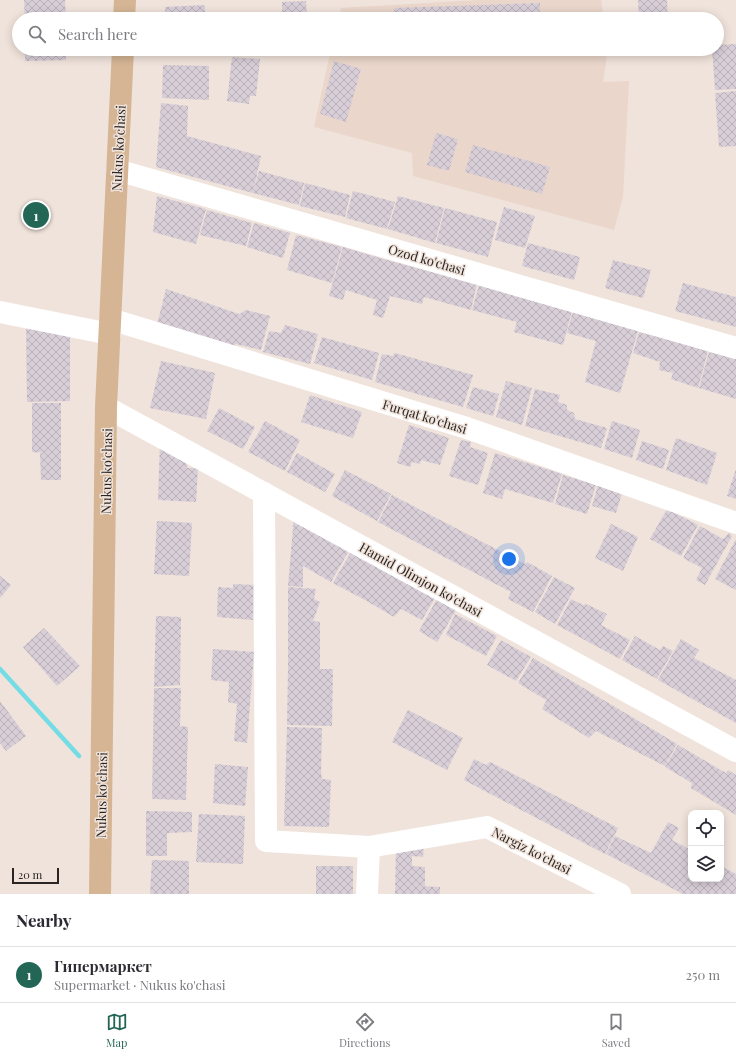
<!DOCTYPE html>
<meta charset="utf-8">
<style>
:root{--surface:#fff;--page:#f2f2f3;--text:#2b2b33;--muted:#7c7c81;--line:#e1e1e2;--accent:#246656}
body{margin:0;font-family:"Playfair Display",serif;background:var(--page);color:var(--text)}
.controls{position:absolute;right:12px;bottom:12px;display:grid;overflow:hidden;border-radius:8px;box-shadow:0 2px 10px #0003}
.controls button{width:36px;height:36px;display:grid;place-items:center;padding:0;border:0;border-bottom:1px solid var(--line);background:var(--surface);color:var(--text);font:20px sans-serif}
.scale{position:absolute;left:12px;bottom:10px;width:47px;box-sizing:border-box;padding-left:4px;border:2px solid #2a2522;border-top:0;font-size:11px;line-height:14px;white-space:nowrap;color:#2a2522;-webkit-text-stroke:3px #f0e3db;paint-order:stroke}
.you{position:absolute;left:509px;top:559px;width:14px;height:14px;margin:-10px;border:3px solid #fff;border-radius:50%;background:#1a73e8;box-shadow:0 0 0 6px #1a73e833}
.badge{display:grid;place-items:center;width:26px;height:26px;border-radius:50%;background:var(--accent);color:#fff;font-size:13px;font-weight:700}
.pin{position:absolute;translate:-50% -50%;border:2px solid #fff;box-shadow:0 1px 4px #0006}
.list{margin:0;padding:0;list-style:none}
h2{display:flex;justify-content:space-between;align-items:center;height:52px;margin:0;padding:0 16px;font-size:17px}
h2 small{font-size:13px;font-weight:400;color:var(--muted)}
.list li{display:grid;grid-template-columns:26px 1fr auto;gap:12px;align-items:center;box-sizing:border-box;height:56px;padding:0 16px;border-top:1px solid var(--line)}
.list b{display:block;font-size:15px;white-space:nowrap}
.list p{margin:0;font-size:13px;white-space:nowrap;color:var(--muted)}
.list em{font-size:13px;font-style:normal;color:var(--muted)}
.icon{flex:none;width:22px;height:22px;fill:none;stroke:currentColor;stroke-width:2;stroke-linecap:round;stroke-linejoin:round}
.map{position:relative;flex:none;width:736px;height:894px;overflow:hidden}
.search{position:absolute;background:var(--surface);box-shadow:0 2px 10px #0003;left:12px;right:12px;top:12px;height:44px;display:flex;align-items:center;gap:10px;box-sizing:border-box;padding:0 14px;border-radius:22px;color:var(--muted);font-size:15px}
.sheet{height:108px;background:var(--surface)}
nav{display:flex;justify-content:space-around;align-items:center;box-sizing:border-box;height:56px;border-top:1px solid var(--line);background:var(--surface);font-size:11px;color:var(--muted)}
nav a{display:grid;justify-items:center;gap:2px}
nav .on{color:var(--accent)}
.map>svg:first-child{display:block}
</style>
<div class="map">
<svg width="736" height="894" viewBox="0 0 736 894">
<defs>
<pattern id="building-cross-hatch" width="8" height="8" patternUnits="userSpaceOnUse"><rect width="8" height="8" fill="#d8ced8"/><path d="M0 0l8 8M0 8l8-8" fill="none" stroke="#bab1b9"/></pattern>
</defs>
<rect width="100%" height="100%" fill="#f0e3db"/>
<!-- built -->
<g fill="#ead6ca">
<polygon points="479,0 601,0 604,19 338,19 341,8"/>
<polygon points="331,49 608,49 603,82 629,81 623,197 614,230 413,176 412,153 314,127"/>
</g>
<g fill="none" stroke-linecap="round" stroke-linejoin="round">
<!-- stream -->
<polyline stroke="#73dce5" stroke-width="4.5" points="0,669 79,756"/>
</g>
<!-- building -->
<g fill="url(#building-cross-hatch)">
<polygon points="24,0 65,0 66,19 25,19"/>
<polygon points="638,0 667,0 668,19 639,19"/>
<polygon points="306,1 307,19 282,19 282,2"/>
<polygon points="540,3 540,18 474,19 473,13 460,14 460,19 394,19 394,8"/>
<polygon points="205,5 205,19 165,19 165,7"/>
<polygon points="736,44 736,89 715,90 712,49 717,49 717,45"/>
<polygon points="25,49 66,49 66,60 25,61"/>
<polygon points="232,57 260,59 256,96 250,96 249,104 227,101"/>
<polygon points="334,61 361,69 346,122 320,114"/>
<polygon points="163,65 209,66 209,100 162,98"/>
<polygon points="736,91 736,146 719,147 715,93"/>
<polygon points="161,103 188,106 187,136 261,156 253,193 156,167"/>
<polygon points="436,133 458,139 449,171 427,165"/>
<polygon points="473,145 550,167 542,194 465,172"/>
<polygon points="259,171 304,183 299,205 253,193"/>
<polygon points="305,183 350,195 345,217 300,206"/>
<polygon points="353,191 395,202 387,229 346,218"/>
<polygon points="157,196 206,209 196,244 153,232"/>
<polygon points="398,196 444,208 435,243 388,229"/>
<polygon points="504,207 535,216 525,248 495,240"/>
<polygon points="445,208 497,222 488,257 436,243"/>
<polygon points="207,210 252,223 246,246 200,235"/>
<polygon points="254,223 290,233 283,258 247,247"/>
<polygon points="296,235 342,247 332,283 287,270"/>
<polygon points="528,243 580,257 574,280 522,266"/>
<polygon points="343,247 387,260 477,284 471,310 424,297 422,304 390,296 383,318 373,315 377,300 346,290 343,300 329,296"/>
<polygon points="613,260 651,270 643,298 605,288"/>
<polygon points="683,283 736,297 736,327 675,311"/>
<polygon points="479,285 572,311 563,345 514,332 517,322 472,310"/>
<polygon points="166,289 239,314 246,310 270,316 261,350 236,344 230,350 156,329"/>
<polygon points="573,311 640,324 620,393 585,382 596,341 567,333"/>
<polygon points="26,323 70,323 70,401 27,402"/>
<polygon points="285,325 318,334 310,364 263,352 269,331 281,333"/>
<polygon points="639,332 681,343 708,351 698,388 671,379 673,373 659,370 660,362 633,353"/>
<polygon points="322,337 379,353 372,380 314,363"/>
<polygon points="709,352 736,359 736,399 699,388"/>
<polygon points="395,353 473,375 463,407 375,382 382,354 393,356"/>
<polygon points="161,361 215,373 206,419 150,408"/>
<polygon points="506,381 532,388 522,425 496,417"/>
<polygon points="473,387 499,394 493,416 466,408"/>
<polygon points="535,389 560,395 558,402 567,405 567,410 574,413 575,419 607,428 601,448 525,426"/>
<polygon points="310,395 362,412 353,438 301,422"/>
<polygon points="32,403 61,403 61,480 41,480 40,453 47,453 32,452"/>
<polygon points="219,408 255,427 243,449 207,431"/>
<polygon points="265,421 300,440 285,471 248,452"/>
<polygon points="612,421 640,430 632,458 604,449"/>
<polygon points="409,425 449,438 440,465 421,460 420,464 412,462 410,467 397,463"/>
<polygon points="676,438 717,453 707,485 666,470"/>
<polygon points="461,440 471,442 470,447 488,453 478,485 449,476"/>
<polygon points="160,441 170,442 171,455 186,456 187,468 198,468 196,502 158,500"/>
<polygon points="642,441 669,450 663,469 636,460"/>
<polygon points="297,453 335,474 325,492 287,472"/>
<polygon points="495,453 562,474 553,503 505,489 502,499 483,493"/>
<polygon points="736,469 736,499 727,496"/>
<polygon points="345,470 391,494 377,521 332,496"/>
<polygon points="563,475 596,485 587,514 555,504"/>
<polygon points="598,485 622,493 616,513 592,506"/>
<polygon points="392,495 525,564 527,562 552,576 533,612 508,599 511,592 378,522"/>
<polygon points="667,509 698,525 681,556 650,539"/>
<polygon points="294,516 350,549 331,582 303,566 303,587 288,586"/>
<polygon points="157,521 192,523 189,576 154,574"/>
<polygon points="611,524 638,537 623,571 595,558"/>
<polygon points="700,526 723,539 729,533 732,536 705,585 696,580 702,568 683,558"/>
<polygon points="736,539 736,590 715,579"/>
<polygon points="352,550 435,598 422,620 401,609 394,617 365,600 333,583"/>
<polygon points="0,576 11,585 0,598"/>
<polygon points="554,577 575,588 555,624 535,612"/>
<polygon points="233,584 254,585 253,620 217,617 218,587 233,588"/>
<polygon points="288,587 316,589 314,599 320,602 313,621 320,622 320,669 333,669 332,726 287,725 288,668"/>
<polygon points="437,599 456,610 437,642 419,631"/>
<polygon points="571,599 583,605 586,604 607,614 601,625 630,640 620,659 557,625"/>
<polygon points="455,614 497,636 486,656 446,635"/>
<polygon points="156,616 181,617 180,685 154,687"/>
<polygon points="44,628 80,666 57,686 23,647"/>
<polygon points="635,636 660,650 663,646 673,651 657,679 622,660"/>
<polygon points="681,639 699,650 694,658 736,680 736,723 658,680"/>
<polygon points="501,640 531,657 516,681 487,665"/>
<polygon points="213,649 254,652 247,743 234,741 237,704 228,702 229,682 211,680"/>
<polygon points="533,658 677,744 665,766 596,731 589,738 542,709 553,688 546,700 518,683"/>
<polygon points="154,688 181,688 180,726 188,727 186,800 152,799"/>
<polygon points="0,701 26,736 6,751 0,743"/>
<polygon points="408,710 463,738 447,770 392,742"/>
<polygon points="287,727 322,728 321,773 322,779 331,780 329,827 284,826"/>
<polygon points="678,745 726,773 719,784 728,770 736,775 736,815 691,788 692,783 665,767"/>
<polygon points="474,759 486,765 490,762 618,828 605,854 464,780"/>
<polygon points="215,764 248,767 245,806 213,803"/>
<polygon points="146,811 192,812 192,832 167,833 167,856 146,856"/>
<polygon points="199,814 245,816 243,864 196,862"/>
<polygon points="668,822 679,828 672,840 691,850 691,879 721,879 721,866 736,874 736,894 683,894 606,854 615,836 651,853"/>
<polygon points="396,846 424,847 423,857 412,856 412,866 425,867 425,886 398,885 440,887 440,894 395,894"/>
<polygon points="152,860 189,861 189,894 150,894"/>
<rect x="316" y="866" width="37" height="28"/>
</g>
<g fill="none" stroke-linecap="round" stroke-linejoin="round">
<!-- minor -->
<g stroke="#fff" stroke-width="22">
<polyline points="117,170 736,348"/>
<polyline points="0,312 110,334"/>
<polyline points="110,319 467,428 736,523"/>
<polyline points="106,407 736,751"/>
<polyline points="264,493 266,841 369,847 367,894"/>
<polyline points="369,847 487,827 620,894"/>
</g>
<!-- major -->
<g stroke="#d5b594" stroke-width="22">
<polyline points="124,19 125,0"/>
<polyline points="100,894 106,407 123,49"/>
</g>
</g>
<g text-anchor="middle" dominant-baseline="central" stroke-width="3" stroke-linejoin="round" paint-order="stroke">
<!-- street labels -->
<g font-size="13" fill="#2a2522" stroke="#f0e3db">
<text transform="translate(118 148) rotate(-87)">Nukus ko'chasi</text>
<text transform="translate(427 259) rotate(16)">Ozod ko'chasi</text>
<text transform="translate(425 416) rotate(17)">Furqat ko'chasi</text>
<text transform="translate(106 471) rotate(-89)">Nukus ko'chasi</text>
<text transform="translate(421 579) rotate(29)">Hamid Olimjon ko'chasi</text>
<text transform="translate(101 795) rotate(-89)">Nukus ko'chasi</text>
<text transform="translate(532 850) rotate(27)">Nargiz ko'chasi</text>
</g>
</g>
</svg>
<div class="controls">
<button><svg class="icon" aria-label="locate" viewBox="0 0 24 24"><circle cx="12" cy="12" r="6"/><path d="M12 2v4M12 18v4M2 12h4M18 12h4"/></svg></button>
<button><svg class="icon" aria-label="layers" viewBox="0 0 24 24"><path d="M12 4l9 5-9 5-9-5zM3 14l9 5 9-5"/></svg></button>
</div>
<div class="scale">20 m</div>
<div class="you"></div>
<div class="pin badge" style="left:36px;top:215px">1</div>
<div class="search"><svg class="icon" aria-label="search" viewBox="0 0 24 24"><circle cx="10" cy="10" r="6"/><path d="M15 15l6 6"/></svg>Search here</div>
</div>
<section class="sheet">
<h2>Nearby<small></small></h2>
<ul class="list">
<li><span class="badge">1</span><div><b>Гипермаркет</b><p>Supermarket · Nukus ko'chasi</p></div><em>250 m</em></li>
</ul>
</section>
<nav>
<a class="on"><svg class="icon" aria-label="map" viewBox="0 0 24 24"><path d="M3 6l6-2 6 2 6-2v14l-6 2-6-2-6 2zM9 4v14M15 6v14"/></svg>Map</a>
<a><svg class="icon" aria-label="directions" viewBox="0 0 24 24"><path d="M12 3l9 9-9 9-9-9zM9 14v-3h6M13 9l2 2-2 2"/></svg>Directions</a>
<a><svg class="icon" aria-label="saved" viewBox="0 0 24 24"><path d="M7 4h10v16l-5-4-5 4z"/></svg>Saved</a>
</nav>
